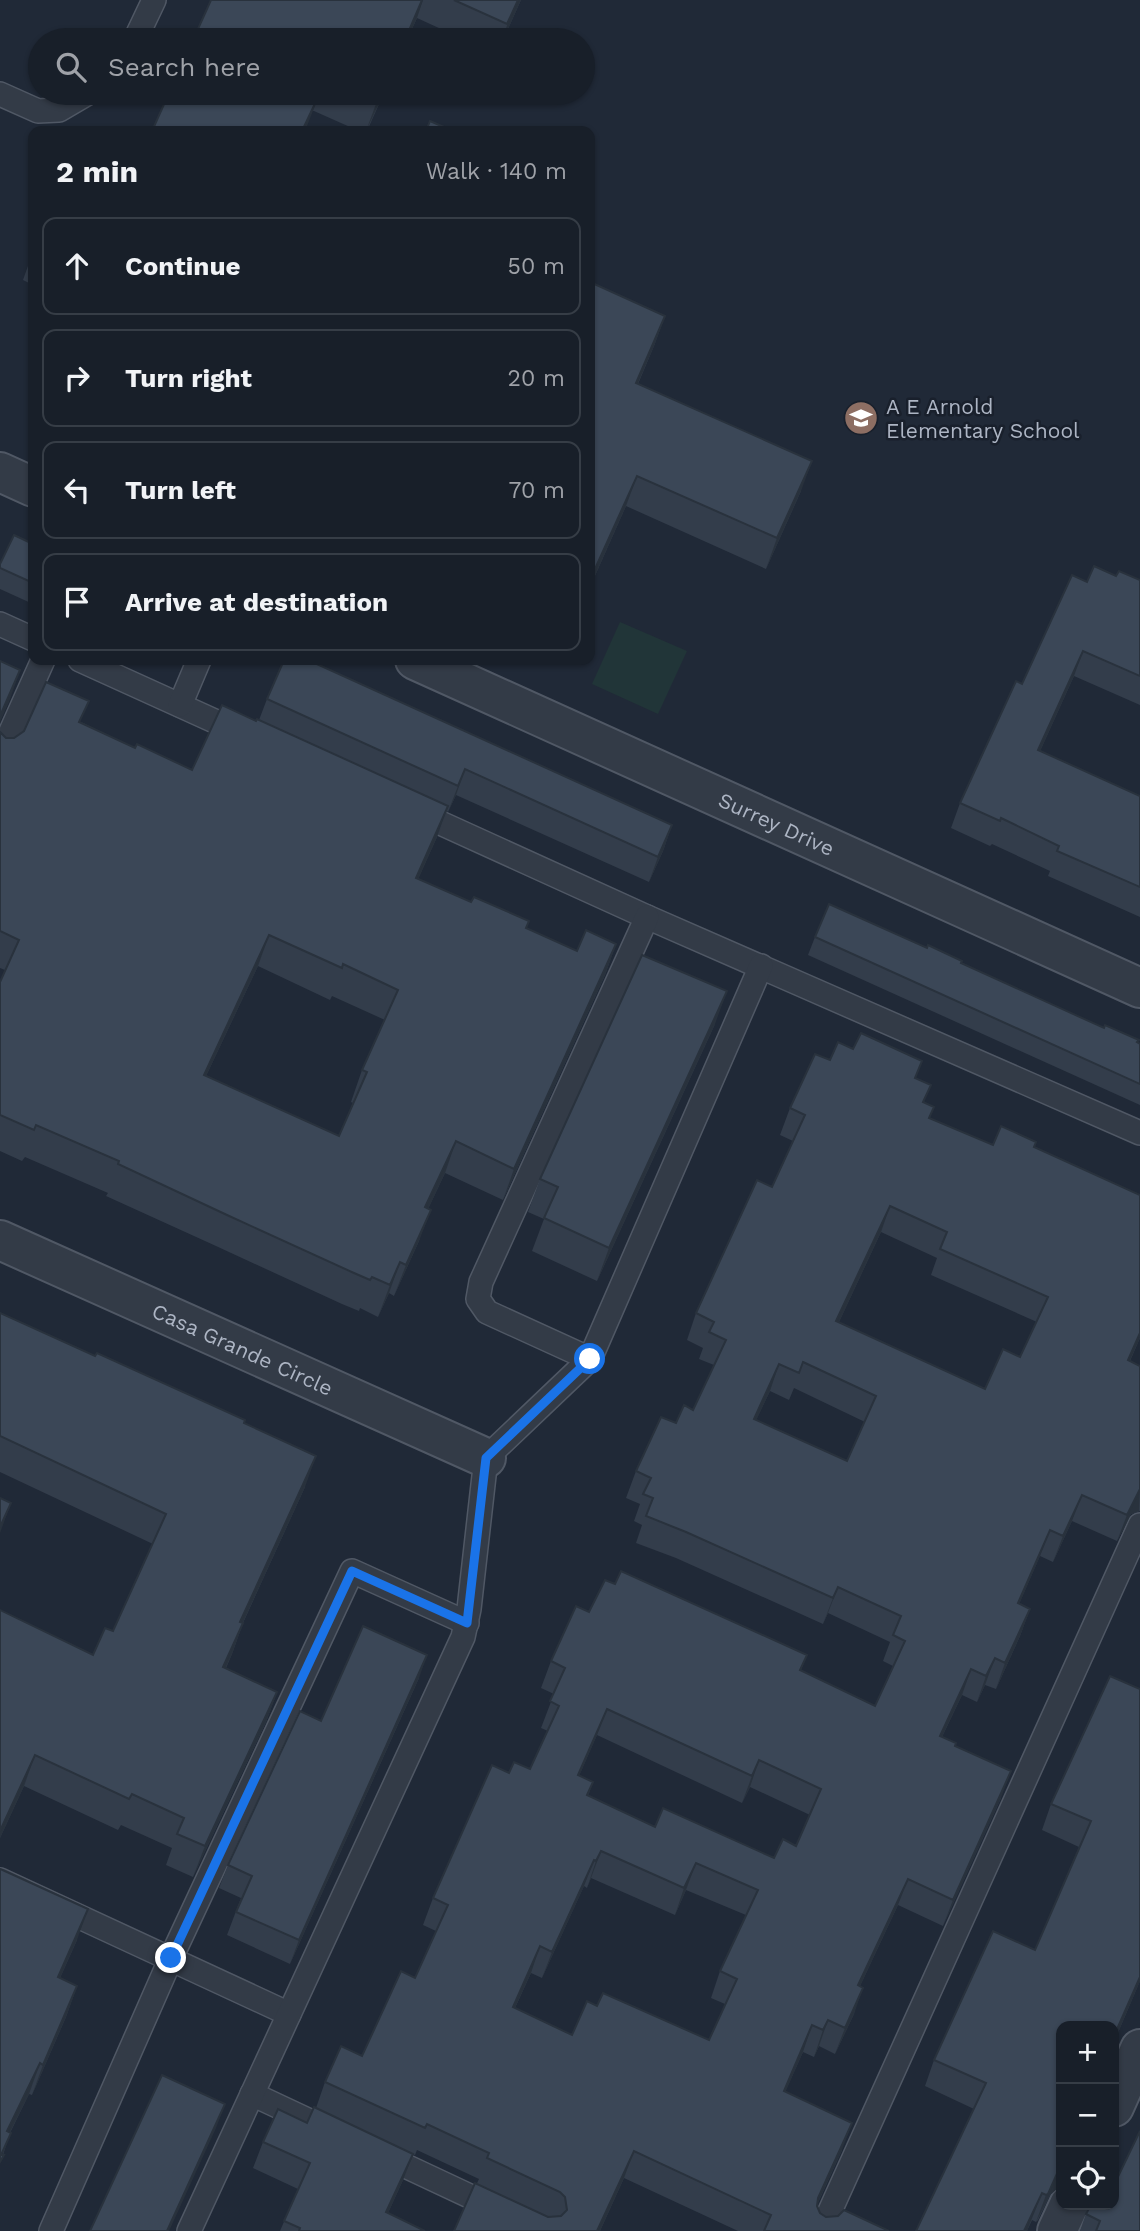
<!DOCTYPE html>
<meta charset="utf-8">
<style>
:root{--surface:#181f29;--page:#212731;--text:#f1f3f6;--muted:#9fa2a8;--line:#363d46}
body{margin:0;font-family:"Work Sans",sans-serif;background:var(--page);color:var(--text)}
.controls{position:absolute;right:21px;bottom:21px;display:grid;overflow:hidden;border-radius:14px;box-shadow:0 2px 5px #0004}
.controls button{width:63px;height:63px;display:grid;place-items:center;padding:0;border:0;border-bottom:2px solid var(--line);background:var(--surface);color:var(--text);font:35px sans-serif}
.stop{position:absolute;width:21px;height:21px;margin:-16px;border:5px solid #1a73e8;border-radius:50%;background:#fff}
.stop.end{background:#1a73e8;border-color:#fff;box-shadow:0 2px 7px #0008}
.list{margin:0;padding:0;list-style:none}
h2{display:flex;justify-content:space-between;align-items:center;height:91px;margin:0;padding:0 28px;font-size:30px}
h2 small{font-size:23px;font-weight:400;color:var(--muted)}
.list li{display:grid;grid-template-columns:46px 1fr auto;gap:21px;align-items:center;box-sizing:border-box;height:98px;margin:0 14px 14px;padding:0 14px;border:2px solid var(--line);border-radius:14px}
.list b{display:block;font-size:26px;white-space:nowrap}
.list em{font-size:23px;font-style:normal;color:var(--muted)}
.icon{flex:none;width:38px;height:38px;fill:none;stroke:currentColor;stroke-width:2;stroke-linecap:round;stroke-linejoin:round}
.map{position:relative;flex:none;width:1140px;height:2231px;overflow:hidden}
.search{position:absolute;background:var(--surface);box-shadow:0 2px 5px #0004;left:28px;top:28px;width:567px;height:77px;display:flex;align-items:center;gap:18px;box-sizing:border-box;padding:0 24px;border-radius:38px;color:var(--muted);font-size:26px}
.panel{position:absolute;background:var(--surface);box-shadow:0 2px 5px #0004;left:28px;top:126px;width:567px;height:539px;border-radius:14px}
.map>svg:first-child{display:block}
</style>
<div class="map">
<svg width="1140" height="2231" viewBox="0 0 1140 2231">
<rect width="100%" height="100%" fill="#202937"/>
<!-- green -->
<polygon fill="#213538" points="620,622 687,651 658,714 592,684"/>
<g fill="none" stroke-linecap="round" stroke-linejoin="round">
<!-- lane casing -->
<g stroke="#505865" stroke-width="26">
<g id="lane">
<polyline points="135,40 154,0"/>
<polyline points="0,94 38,111 59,110 88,93"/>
<polyline points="0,624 33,639"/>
<polyline points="80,660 243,734"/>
<polyline points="180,705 199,660"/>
<polyline points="0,756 43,660"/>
<polyline points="414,811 647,917 1140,1133"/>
<polyline points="647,917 481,1282 478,1299 487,1312 590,1359 761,966"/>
<polyline points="0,1880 289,2014"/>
<polyline points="252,2094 335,2133"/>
<polyline points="382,2155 544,2231"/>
<polyline points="51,2231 171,1958 352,1571 467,1623"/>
<polyline points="189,2231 463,1637 469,1609 486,1458 590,1359"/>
<polyline points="821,2231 1140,1525"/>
</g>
</g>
<!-- street casing -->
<g stroke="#505865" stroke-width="42">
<g id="street">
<polyline points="0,472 33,487"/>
<path id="s1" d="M415 660 1140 988"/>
<path id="s2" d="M0 1240 486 1458"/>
<polyline points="1114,2107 1140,2049"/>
<polyline points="1057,2231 1069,2205"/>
</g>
</g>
<!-- lane -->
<use href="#lane" stroke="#333b47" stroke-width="23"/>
<!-- street -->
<use href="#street" stroke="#333b47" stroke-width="38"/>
</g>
<!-- wall -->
<g fill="#333d4b" fill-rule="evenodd">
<polygon points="211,0 521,0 503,40 465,40 417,18 407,40 193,40"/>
<polygon points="169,93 384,93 367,131 359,131 314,111"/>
<polygon points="33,252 33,285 23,280"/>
<polygon points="590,282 665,316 654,346 638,384 801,491 766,569 626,506 590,587"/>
<polygon points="33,544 33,604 0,589 0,564"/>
<polygon points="1116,576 1140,580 1140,705 1074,676 1040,751 1140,796 1140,917 1048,876 1050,871 992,844 990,846 951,828 960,803 1022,684 1087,582"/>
<path d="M267 699 672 825 663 851 649 882 456 795 448 812 447 811 437 837 418 879 577 951 616 944 605 975 503 1200 445 1173 428 1209 419 1241 394 1296 389 1293 378 1317 360 1308 359 1311 342 1304 216 1246 106 1196 108 1193 25 1157 22 1161 0 1151V982L5 970 0 968V732L6 738H14L81 722 135 748 192 770 259 720ZM258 966 330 1000 332 996 385 1020 362 1070 351 1102 353 1103 339 1136 206 1076Z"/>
<polygon points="815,937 961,963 1140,1044 1140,1105 808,955"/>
<polygon points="715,1024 597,1281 532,1251 544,1219 528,1212 540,1179"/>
<path d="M830 1060 916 1078 930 1118 993 1145 1034 1147 1140 1195V1338L1130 1361 1140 1366V1511L1131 1514 1117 1541 1072 1521 1053 1562 1040 1556 1019 1604 1030 1609 1020 1636 996 1689 985 1685 977 1702 962 1695 942 1737 955 1746 1001 1798 943 1926 898 1905 860 1986 854 2014 835 2054 819 2046 814 2057 803 2052 785 2092 842 2150 817 2205 820 2213 826 2217 889 2231H738L624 2178 600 2231H454L479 2179 417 2150 415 2155 413 2154 403 2180 388 2213 425 2231H280L298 2189 253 2168 263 2142 307 2123 316 2108 325 2082 362 2056 415 1978 436 1931 423 1925 433 1898 509 1773 530 1769 548 1731 541 1728 554 1694 541 1688 551 1661 589 1612 807 1655 801 1670 875 1706 893 1666 883 1661 890 1642 828 1613 823 1624 676 1558 636 1543 642 1525 634 1521 640 1504 626 1498 636 1471 676 1423 693 1410 714 1365 699 1359 703 1348 687 1340 696 1313 772 1187 793 1141 780 1135 790 1108ZM881 1232 937 1258 931 1275 1037 1322 1020 1357 985 1389 839 1322ZM794 1388 865 1422 847 1461 756 1420 770 1391 789 1400ZM597 1735 742 1803 750 1787 810 1815 796 1846 774 1858 655 1827 588 1796 593 1782 579 1776ZM591 1878 675 1915 686 1890 746 1915 720 1971 711 1998 725 2004 709 2040 597 2006 572 2035 515 2008 531 1973 542 1978 584 1886 587 1888Z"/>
<polygon points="0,1313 244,1424 305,1487 243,1623 232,1654 226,1668 277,1692 266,1722 193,1877 166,1865 172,1848 121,1825 118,1830 24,1786 0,1838 0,1610 93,1655 113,1631 153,1544 0,1472"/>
<polygon points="419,1678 290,1964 227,1935 241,1898 219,1888 228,1865 321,1721"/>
<polygon points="1140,1689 1140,1981 1114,2042 1114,2026 1060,2155 1060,2186 1050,2195 1038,2220 1036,2222 1032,2220 1027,2231 916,2231 974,2109 925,2086 934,2060 1035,1950 1079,1847 1042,1830 1051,1804"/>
<polygon points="0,1869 77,1940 60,1978 77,1986 66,2017 32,2095 29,2094 10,2133 3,2155"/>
<polygon points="1116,2181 1140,2231 1080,2231 1089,2205 1114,2205"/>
</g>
<!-- shaded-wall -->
<g fill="#29323d">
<polygon points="422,0 423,0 417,18 407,40 405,40"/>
<polygon points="518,0 521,0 503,40 501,40"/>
<polygon points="320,93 305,131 302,131"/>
<polygon points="381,93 384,93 366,131 376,104"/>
<polygon points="665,316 654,346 625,413 636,383"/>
<polygon points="812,461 801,491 766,569 777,538"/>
<polygon points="637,476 626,506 590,587 590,581"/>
<polygon points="1083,651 1074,676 1029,776 1038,750"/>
<polygon points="20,670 9,702 0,722 0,716"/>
<polygon points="465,769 456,795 448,812 458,786"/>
<polygon points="448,806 437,837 405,909 416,878"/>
<polygon points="672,825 663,851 649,882 658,857"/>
<polygon points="269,935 258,966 192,1106 204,1075"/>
<polygon points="616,944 605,975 503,1200 514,1169"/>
<polygon points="727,991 715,1024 597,1281 609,1248"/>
<polygon points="456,1141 445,1173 414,1239 425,1207"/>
<polygon points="890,1206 881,1232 827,1348 836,1321"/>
<polygon points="431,1210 419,1241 394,1296 406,1265"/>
<polygon points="400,1262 389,1293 378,1317 390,1285"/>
<polygon points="1140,1333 1140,1338 1118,1387 1128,1360"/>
<polygon points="779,1364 770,1391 744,1446 754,1419"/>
<polygon points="316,1456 305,1487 229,1653 240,1622"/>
<polygon points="1140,1489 1139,1511 1131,1514 1117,1541 1127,1515"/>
<polygon points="1082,1495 1072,1521 1053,1562 1063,1536"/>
<polygon points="11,1503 0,1533 0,1527"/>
<polygon points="1050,1530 1040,1556 1008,1630 1018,1603"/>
<polygon points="838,1587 828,1613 823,1624 833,1598"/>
<polygon points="1030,1609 1020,1636 996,1689 1005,1663"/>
<polygon points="243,1623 232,1654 212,1697 223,1667"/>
<polygon points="427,1655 419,1678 290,1964 299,1940"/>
<polygon points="995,1658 985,1685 977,1702 986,1676"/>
<polygon points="971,1669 962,1695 930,1762 940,1736"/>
<polygon points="277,1692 266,1722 193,1877 205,1846"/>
<polygon points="607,1709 597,1735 568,1801 578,1775"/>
<polygon points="35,1755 24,1786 0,1838 0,1831"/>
<polygon points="759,1760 750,1787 742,1803 752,1776"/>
<polygon points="1011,1771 1001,1798 943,1926 953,1900"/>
<polygon points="601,1851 591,1878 587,1888 596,1861"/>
<polygon points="594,1860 584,1886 542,1978 552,1952"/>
<polygon points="696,1863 686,1890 675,1915 684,1888"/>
<polygon points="908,1879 898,1905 848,2012 858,1985"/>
<polygon points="88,1909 77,1940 47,2007 58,1977"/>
<polygon points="540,1946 531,1973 503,2034 513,2007"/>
<polygon points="1140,1977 1140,1981 1114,2042 1114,2036"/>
<polygon points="77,1986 66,2017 32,2095 43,2065"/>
<polygon points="863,1988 854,2014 835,2054 845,2028"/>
<polygon points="828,2020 819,2046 814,2057 823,2030"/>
<polygon points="812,2025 803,2052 774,2118 784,2091"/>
<polygon points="40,2063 29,2094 0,2152 7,2131"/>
<polygon points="225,2104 216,2128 169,2231 167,2231"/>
<polygon points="852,2123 842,2150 808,2224 818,2198"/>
<polygon points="634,2151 624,2178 600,2231 597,2231"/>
<polygon points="413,2154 403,2180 380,2231 386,2212"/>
<polygon points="1061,2167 1061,2182 1060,2186 1050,2195 1036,2222 1046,2195 1059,2169"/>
<polygon points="1042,2193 1027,2231 1024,2231"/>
</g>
<!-- building -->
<g fill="#3b4757" stroke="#29323d" stroke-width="2" fill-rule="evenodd">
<polygon points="211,0 422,0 405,40 193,40"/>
<polygon points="454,0 518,0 507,24"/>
<polygon points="169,93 320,93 302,131 152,131"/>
<polygon points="351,93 381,93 376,104"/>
<polygon points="430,121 453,131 426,131"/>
<polygon points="590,282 665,316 636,383 812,461 777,538 637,476 590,580"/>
<polygon points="14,535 33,544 33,583 0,568 0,564"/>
<polygon points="1094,566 1116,576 1119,571 1140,580 1140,676 1083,651 1038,750 1140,796 1140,887 1057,851 1059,846 1001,818 1000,821 960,803 1016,681 1022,684 1072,575 1087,582"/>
<polygon points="284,660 308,660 672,825 658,857 465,769 458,786 267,699"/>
<polygon points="0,661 20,670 0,716"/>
<path d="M46 682 89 701 79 722 135 748 137 744 192 770 222 705 256 721 257 719 448 806 416 878 471 902 474 897 529 921 526 928 577 951 586 930 616 944 514 1169 456 1141 425 1207 431 1210 406 1265 400 1262 390 1285 372 1277 370 1280 354 1273 227 1215 118 1164 119 1161 36 1125 34 1130 0 1115V982L19 940 0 931V732L6 738H14L24 731ZM269 935 342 968 343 964 398 990 362 1070 367 1072 339 1136 204 1075Z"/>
<polygon points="829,904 927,948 928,945 962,961 961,963 1104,1028 1105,1025 1139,1040 1137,1042 1140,1044 1140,1084 815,937"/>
<polygon points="642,955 727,991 609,1248 544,1218 558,1187 540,1179"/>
<path d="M861 1033 922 1061 915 1078 931 1085 923 1102 934 1107 929 1118 993 1145 1001 1126 1036 1142 1034 1147 1140 1195V1333L1128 1360 1140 1366V1489L1127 1515 1082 1495 1063 1536 1050 1530 1018 1603 1030 1609 1005 1663 995 1658 986 1676 971 1669 940 1736 956 1743 955 1746 1011 1771 953 1900 908 1879 858 1985 863 1988 845 2028 828 2020 823 2030 812 2025 784 2091 852 2123 818 2198 817 2206 820 2213 826 2217 838 2216 844 2210 889 2231H764L771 2215 634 2151 597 2231H454L475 2183 548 2217 561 2216 567 2210 565 2197 560 2192 487 2158 489 2153 427 2124 425 2128 325 2082 341 2046 362 2056 401 1971 415 1978 448 1905 433 1898 492 1765 509 1773 514 1762 530 1769 559 1706 550 1701 565 1668 551 1661 576 1606 589 1612 605 1580 615 1584 621 1571 807 1655 800 1670 875 1706 905 1641 893 1635 901 1616 838 1587 833 1598 686 1532 646 1516 653 1498 643 1494 651 1478 636 1471 661 1417 676 1423 684 1405 693 1410 726 1340 709 1332 714 1322 696 1313 757 1180 772 1187 805 1115 790 1108 815 1054 830 1060 838 1042 853 1049ZM890 1206 947 1232 940 1249 1048 1297 1020 1357 1003 1349 985 1389 836 1321ZM803 1362 876 1396 847 1461 754 1419 779 1364 799 1373ZM607 1709 752 1776 759 1760 821 1789 796 1846 783 1839 774 1858 663 1808 655 1827 587 1795 593 1782 578 1775ZM601 1851 684 1888 696 1863 758 1890 720 1971 737 1979 709 2040 603 1993 597 2006 587 2001 572 2035 513 2007 540 1946 552 1952 594 1860 596 1861Z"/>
<polygon points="0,1313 95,1356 97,1353 245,1420 244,1423 316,1456 240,1622 243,1623 223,1667 277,1692 205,1846 177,1834 184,1818 132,1794 129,1799 35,1755 0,1831 0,1610 93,1655 105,1628 113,1631 166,1514 0,1436"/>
<polygon points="0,1498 11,1503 0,1527"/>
<polygon points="363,1626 427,1655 299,1940 236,1912 252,1876 228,1865 300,1711 321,1721"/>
<polygon points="1110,1676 1140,1689 1140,1977 1114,2036 1114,2026 1061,2026 1061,2149 1059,2154 1061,2155 1061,2167 1059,2169 1048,2194 1046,2195 1042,2193 1024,2231 916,2231 986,2083 934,2060 993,1931 1035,1950 1091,1821 1051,1804"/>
<polygon points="0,1869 88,1909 58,1977 77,1986 43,2065 40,2063 7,2131 11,2133 1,2155 4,2155 0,2162"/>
<polygon points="162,2075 225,2104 167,2231 90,2231"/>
<polygon points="314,2107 413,2154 386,2212 425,2231 299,2231 300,2228 284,2221 310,2163 263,2142 278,2109 307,2123"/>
<polygon points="1140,2131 1140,2231 1096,2231 1100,2221 1086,2214 1091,2205 1114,2205 1114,2180 1116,2181"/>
</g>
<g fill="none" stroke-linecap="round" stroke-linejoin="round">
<!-- route -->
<polyline stroke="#1a73e8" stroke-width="9" points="171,1958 352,1571 467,1623 486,1458 590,1359"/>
</g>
<!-- icons -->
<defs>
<g id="school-disc" transform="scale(1.75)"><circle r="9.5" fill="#8d6e63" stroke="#19202c"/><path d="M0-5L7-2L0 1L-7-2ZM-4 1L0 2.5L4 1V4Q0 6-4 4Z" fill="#fff"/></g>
</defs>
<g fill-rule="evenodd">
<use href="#school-disc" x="861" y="418"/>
</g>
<g text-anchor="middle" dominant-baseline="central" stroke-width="5" stroke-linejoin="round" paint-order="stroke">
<!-- poi labels -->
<g font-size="21" fill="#adb5c4" stroke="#19202c" text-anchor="start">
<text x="886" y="406">A E Arnold<tspan x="886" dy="24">Elementary School</tspan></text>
</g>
<!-- street labels -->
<g font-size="21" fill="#adb5c4" stroke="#19202c">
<text stroke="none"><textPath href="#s1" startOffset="397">Surrey Drive</textPath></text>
<text stroke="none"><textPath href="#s2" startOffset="266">Casa Grande Circle</textPath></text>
</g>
</g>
</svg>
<div class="controls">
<button>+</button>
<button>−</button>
<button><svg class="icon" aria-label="locate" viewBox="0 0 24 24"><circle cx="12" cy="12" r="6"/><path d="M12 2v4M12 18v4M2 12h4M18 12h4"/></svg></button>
</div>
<div class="stop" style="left:590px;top:1359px"></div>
<div class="stop end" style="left:171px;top:1958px"></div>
<div class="search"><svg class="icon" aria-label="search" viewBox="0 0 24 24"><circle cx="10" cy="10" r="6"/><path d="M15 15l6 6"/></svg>Search here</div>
<section class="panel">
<h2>2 min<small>Walk · 140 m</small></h2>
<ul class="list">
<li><svg class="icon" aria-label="ahead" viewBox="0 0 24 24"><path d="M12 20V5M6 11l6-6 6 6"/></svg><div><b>Continue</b></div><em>50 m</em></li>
<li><svg class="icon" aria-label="right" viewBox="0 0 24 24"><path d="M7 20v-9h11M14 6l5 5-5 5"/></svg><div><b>Turn right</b></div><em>20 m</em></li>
<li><svg class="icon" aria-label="left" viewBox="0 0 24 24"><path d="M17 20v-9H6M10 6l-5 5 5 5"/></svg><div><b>Turn left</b></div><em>70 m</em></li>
<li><svg class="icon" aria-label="arrive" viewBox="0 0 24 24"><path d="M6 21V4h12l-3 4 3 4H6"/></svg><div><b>Arrive at destination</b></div></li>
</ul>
</section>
</div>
